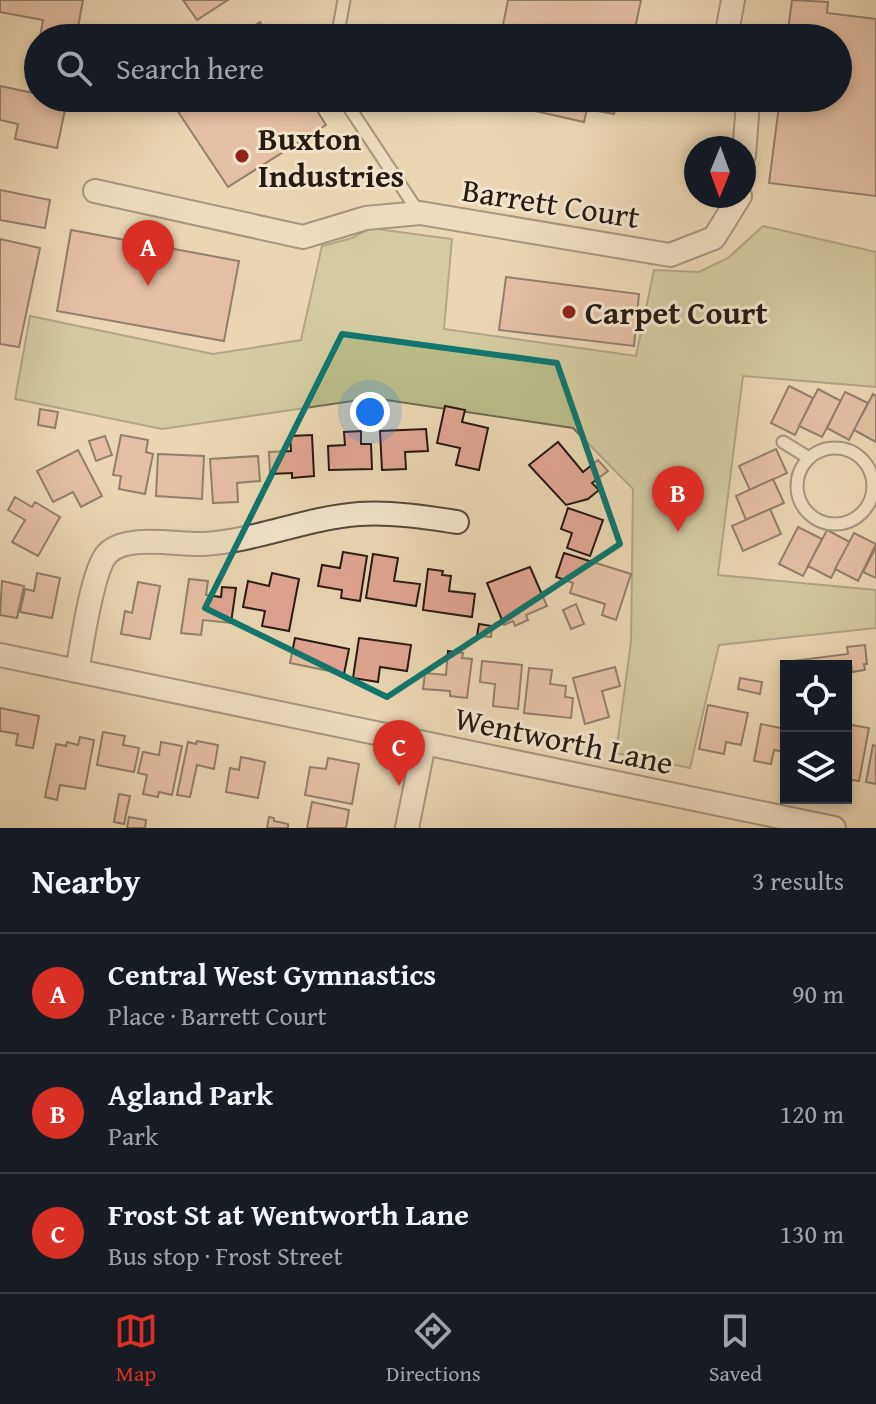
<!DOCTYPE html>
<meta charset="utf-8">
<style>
:root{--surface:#171b24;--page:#20242c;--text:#f1f3f6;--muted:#9ea1a6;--line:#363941;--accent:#d93025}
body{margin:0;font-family:"Gentium Book Plus",serif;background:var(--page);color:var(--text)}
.controls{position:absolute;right:24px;bottom:24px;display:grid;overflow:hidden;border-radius:0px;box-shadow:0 4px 12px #0003}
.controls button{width:72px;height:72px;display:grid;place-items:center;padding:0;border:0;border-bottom:2px solid var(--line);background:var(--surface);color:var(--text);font:40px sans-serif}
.compass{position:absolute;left:684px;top:136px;width:72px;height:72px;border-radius:50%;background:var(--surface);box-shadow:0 4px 12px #0003;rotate:181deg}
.you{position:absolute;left:370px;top:412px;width:28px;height:28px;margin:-20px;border:6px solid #fff;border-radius:50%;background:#1a73e8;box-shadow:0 0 0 12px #1a73e833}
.badge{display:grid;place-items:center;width:52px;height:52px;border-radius:50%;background:var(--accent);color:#fff;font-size:26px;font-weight:700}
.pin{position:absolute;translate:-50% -66px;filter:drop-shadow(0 2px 4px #0008)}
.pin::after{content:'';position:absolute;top:42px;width:28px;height:24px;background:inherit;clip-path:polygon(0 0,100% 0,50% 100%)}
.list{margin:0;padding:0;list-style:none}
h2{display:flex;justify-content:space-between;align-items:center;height:104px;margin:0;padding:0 32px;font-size:34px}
h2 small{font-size:26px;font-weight:400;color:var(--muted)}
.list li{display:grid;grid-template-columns:52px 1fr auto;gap:24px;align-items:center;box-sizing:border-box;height:120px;padding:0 32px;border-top:2px solid var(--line)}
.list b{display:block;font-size:30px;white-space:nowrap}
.list p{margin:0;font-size:26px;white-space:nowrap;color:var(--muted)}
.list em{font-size:26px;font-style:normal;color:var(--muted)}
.icon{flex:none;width:44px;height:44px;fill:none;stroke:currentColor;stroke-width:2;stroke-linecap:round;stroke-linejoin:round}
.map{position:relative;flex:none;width:876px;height:828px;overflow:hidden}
.search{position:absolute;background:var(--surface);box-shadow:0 4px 12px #0003;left:24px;right:24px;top:24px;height:88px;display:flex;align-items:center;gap:20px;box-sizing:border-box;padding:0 28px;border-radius:44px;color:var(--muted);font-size:30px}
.sheet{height:464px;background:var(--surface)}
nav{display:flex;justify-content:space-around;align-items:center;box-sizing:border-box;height:112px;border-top:2px solid var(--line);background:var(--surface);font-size:22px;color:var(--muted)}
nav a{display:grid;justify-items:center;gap:4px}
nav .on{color:var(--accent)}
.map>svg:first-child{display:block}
</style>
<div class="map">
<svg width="876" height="828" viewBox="0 0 876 828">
<rect width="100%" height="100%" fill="#ead7b2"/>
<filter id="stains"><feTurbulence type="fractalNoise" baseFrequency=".0025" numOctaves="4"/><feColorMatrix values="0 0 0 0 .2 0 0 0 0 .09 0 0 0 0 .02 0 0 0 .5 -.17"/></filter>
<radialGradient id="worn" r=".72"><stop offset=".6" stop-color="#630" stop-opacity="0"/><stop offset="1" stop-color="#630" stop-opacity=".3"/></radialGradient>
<!-- green -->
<polygon fill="#babd89" stroke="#706c4f" stroke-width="2" points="763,226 876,252 876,387 743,376 718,575 876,590 876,628 719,645 690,768 616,753 631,642 633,489 573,428 373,398 162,429 15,399 30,316 213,354 301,340 322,246 352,238 370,228 452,239 444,329 636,356 654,270 699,272 728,258"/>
<!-- building -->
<g fill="#e1a591" stroke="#261a15" stroke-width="2">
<polygon points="0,0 83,0 76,38 40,38 43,20 0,12"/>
<polygon points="183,0 228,0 197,20"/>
<polygon points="508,0 641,0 633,38 508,38 501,35"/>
<polygon points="792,0 828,2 827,13 876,19 876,196 769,183 780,98 838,98 838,38 787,38"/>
<polygon points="260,22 270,38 237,38"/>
<polygon points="38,47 38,92 30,90"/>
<polygon points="0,86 38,94 38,98 67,100 57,148 15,139 18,124 0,120"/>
<polygon points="169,98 309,98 326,125 228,187"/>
<polygon points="528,98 618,98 614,114 587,109 584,122 526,109"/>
<polygon points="0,190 50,200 45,228 0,220"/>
<polygon points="71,230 239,261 224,341 57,311"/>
<polygon points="0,239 40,248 19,347 0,344"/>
<polygon points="506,277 639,294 634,346 499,330"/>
<polygon points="789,386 813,398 795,435 771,423"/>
<polygon points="818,389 841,401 822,437 799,426"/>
<polygon points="845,392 868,403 849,440 827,428"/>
<polygon points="873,394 876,396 876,442 854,430"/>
<polygon points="445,406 465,410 462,422 488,428 479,470 456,465 460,448 437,443"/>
<polygon points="40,409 58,412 55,428 38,425"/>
<polygon points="426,429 428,451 405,452 406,469 382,470 380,431"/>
<polygon points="361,431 361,444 371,444 372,469 329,470 328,446 345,445 344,432"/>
<polygon points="121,435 148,440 146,452 153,454 145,494 119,489 121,476 113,475"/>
<polygon points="312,435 314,476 292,478 292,473 270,474 269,452 291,451 290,436"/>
<polygon points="105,436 112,455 96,461 89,441"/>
<polygon points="558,442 583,472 598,460 608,471 592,483 599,490 588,499 566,505 529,465"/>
<polygon points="776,449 787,473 750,490 739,466"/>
<polygon points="78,450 102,496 81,507 73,492 53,502 37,471"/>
<polygon points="158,454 204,456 202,499 156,496"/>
<polygon points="258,456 260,481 237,483 238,502 213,503 210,459"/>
<polygon points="773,479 784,503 746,520 736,496"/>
<polygon points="15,497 32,507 35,502 60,517 38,556 12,542 25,520 8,510"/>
<polygon points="568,508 603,520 590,556 567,548 572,533 561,529"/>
<polygon points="770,509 781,534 743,551 732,526"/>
<polygon points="798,527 822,539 803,576 779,564"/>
<polygon points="827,530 850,542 831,578 808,566"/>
<polygon points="854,533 876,544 858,581 835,569"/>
<polygon points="876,547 876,578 863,572"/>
<polygon points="343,552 367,556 360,601 341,598 342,590 318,586 322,565 340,568"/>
<polygon points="564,553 631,574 616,620 602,615 605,604 570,593 573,583 556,577"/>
<polygon points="373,554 398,558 394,581 420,584 416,606 366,598"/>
<polygon points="530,567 547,606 526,615 528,620 515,626 513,621 504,625 487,583"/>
<polygon points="428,569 443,571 442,575 451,576 449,591 475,594 472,617 423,610"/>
<polygon points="37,573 60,578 52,618 20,612 25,589 34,591"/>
<polygon points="272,573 299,579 289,631 262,626 265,611 243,607 248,581 269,586"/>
<polygon points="189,579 208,581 206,595 221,597 222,587 236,588 231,623 203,620 201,635 181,633"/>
<polygon points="2,581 24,586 17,618 0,615"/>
<polygon points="138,582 160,586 150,639 121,634 125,611 132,613"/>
<polygon points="576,604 584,624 571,629 563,610"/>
<polygon points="479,624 492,626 491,637 477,636"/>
<polygon points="295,638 349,649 344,674 290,663"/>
<polygon points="359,638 411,645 407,671 380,667 378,682 353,678"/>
<polygon points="865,645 867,664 864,664 865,670 852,672 851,664 845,666 786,666 786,677 784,662 848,654 847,647"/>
<polygon points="448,651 463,653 462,658 472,659 467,698 450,696 450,691 423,689 425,673 446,675"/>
<polygon points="482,661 522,665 518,709 493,706 495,684 480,682"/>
<polygon points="615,667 620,686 602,691 609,717 585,724 573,678"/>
<polygon points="529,668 552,670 550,684 566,686 565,697 573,698 571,718 524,713"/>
<polygon points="740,678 762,682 760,694 738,689"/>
<polygon points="708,705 748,713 741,745 726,742 724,754 699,749"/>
<polygon points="0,708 39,716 33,748 16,745 18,734 0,731"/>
<polygon points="761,724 786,729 786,752 774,750 771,764 754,761"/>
<polygon points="846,724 869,728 859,781 846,779"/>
<polygon points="103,732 125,736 123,745 139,748 134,772 97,765"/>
<polygon points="80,737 94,740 85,789 60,785 57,800 45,797 56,744 66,746 67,742 78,745"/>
<polygon points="197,741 218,745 214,769 197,765 190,797 177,795 188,742 196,744"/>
<polygon points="161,742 182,746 172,795 159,792 158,797 143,794 147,775 138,773 143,752 159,755"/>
<polygon points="873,745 876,746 876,784 866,782"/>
<polygon points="241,757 265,762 258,798 226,792 230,768 239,770"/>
<polygon points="328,758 359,764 352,804 305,795 310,767 326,769"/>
<polygon points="119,794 130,796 124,824 114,822"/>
<polygon points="312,802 349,810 346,828 307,828"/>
<polygon points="129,817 146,820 145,828 127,828"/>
<polygon points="269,817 274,818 274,821 288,824 288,828 267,828"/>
</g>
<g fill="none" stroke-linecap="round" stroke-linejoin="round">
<!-- service casing -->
<g stroke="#57493c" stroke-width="15">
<g id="service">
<polyline points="337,38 344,0"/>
<polyline points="343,98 419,213"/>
<polyline points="783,442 809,458"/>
<circle cx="835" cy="486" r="38"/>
</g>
</g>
<!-- minor casing -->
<g stroke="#57493c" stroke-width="26">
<g id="minor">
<polyline points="726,38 733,0"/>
<polyline points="744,155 748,103 746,98"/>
<polyline points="95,191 303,237 366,218 420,213 670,255 714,238 740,196"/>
<polyline points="0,655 834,828"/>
<path d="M77 671C82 646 92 568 108 553 127 534 177 545 203 544 256 541 306 518 359 514 392 512 425 517 457 522"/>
<polyline points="407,828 424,744"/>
</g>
</g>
<!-- service -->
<use href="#service" stroke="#f1e5cd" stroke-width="11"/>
<!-- minor -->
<use href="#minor" stroke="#f1e5cd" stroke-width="22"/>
</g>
<!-- marked area -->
<path d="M0 0H876V828H0ZM342 334 557 363 620 544 387 697 205 608Z" fill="#ead7b2" fill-opacity=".55" fill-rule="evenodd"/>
<path fill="none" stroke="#0f766e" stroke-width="6" stroke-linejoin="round" d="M342 334 557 363 620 544 387 697 205 608Z"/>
<!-- markers -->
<g fill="#8f2418" stroke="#f1e5cd" stroke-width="3">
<circle cx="242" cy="156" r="8"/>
<circle cx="569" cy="312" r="8"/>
</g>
<g text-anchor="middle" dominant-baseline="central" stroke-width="6" stroke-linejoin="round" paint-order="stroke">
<!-- poi labels -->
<g font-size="32" font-weight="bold" fill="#261a15" stroke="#f1e5cd" text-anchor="start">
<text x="258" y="138">Buxton<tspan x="258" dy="37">Industries</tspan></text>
<text x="585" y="312">Carpet Court</text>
</g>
<!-- street labels -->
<g font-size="32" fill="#261a15" stroke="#f1e5cd">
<text transform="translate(551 203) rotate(9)">Barrett Court</text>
<text transform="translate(564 740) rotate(12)">Wentworth Lane</text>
</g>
</g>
<rect width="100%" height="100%" filter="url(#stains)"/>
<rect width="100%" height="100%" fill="url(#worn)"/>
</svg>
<div class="controls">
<button><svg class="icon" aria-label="locate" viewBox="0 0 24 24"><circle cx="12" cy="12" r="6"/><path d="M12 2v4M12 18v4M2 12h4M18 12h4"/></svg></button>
<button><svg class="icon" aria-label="layers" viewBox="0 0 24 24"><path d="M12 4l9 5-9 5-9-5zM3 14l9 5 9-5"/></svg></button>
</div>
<svg class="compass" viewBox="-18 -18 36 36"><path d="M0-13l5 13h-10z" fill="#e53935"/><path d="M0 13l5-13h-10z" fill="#9ea1a6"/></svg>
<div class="you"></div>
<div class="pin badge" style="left:148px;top:286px">A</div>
<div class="pin badge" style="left:678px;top:532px">B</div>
<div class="pin badge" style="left:399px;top:786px">C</div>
<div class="search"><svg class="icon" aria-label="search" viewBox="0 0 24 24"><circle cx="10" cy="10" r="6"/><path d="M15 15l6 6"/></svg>Search here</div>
</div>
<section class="sheet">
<h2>Nearby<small>3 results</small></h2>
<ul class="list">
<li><span class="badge">A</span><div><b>Central West Gymnastics</b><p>Place · Barrett Court</p></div><em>90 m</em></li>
<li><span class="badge">B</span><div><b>Agland Park</b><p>Park</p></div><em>120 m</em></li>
<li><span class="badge">C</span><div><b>Frost St at Wentworth Lane</b><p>Bus stop · Frost Street</p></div><em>130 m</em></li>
</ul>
</section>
<nav>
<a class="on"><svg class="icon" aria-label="map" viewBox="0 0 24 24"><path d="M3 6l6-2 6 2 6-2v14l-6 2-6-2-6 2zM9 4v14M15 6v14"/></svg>Map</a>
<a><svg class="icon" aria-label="directions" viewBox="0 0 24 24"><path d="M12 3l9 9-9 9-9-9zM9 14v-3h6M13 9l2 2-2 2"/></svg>Directions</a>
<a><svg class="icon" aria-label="saved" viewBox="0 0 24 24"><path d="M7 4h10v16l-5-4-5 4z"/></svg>Saved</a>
</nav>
